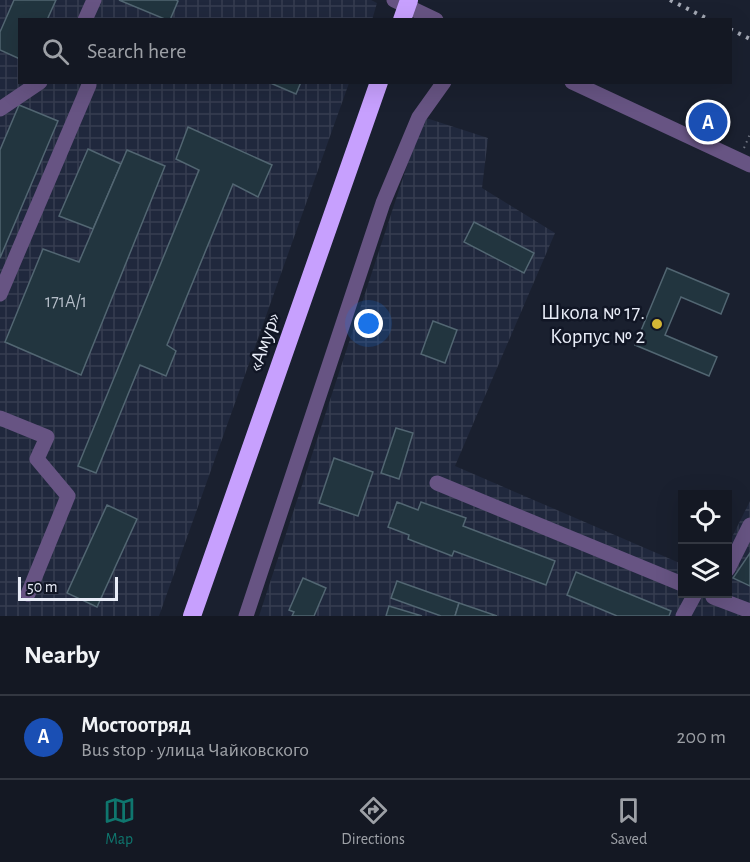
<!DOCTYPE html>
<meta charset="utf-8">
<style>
:root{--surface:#141823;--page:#1d212b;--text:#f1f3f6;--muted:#9da0a6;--line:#333741;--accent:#0f766e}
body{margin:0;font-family:"Alegreya Sans",sans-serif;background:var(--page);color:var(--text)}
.controls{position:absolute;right:18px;bottom:18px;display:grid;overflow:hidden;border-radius:0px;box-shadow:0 6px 24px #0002}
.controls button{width:54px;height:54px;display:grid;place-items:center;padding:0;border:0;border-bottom:2px solid var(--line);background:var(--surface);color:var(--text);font:30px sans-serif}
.scale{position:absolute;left:18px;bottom:15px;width:100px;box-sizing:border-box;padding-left:6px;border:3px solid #e8ecf7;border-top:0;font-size:16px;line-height:21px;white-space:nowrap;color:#e8ecf7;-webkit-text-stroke:4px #111625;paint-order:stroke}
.you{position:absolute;left:369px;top:324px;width:21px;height:21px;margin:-15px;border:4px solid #fff;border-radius:50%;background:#1a73e8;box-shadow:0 0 0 9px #1a73e833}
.badge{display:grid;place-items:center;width:39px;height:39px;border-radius:50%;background:var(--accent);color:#fff;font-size:20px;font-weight:700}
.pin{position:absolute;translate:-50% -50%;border:3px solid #fff;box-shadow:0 2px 6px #0006}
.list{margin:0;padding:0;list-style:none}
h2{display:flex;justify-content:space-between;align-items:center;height:78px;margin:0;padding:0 24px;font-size:26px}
h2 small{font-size:20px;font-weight:400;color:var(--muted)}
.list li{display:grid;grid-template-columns:39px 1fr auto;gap:18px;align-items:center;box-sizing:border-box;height:84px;padding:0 24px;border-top:2px solid var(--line)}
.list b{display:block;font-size:22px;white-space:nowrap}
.list p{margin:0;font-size:20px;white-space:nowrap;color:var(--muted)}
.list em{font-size:20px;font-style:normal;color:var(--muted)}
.icon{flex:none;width:33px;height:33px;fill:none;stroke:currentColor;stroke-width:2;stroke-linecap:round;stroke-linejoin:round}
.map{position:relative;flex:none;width:750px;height:616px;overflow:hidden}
.search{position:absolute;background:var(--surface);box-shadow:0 6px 24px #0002;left:18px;right:18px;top:18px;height:66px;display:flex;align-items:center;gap:15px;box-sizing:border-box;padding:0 21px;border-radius:0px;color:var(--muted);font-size:22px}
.sheet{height:162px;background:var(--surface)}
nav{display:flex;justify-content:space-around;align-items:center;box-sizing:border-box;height:84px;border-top:2px solid var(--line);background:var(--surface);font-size:16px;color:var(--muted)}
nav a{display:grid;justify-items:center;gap:3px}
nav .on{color:var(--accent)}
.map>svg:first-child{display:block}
</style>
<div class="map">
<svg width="750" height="616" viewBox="0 0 750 616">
<defs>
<pattern id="industrial-grid" width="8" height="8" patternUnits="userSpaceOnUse" patternTransform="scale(1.5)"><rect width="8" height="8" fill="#20283d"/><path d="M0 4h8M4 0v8" fill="none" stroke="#363d50"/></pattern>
</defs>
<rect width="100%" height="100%" fill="#1a202f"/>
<!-- industrial -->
<g fill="url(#industrial-grid)">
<polygon points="0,0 371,0 377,3 372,20 20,20 20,82 349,83 159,616 0,616"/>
<polygon points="423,117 488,138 482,188 555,233 455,466 682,564 682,594 728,594 728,545 750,501 750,616 259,616"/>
</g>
<!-- building -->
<g fill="#22353f" stroke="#526672" stroke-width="1.5">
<polygon points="14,0 56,0 47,20 20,20 20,59 0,50 0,32"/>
<polygon points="119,0 176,0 178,1 170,20 167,20"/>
<polygon points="268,82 301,82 296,94"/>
<polygon points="19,105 58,121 0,258 0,150"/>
<polygon points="188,127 272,165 258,197 233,184 167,345 176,351 166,376 140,365 96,473 78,466 199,170 176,159"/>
<polygon points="88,149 121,164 93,229 59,216"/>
<polygon points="127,150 165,166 81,375 5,342 43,249 79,262"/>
<polygon points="474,222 534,253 524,273 464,242"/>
<polygon points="667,268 729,294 721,314 681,297 665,335 717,357 709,376 635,345"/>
<polygon points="433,321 457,330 445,363 421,354"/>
<polygon points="396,428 413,433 399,479 381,473"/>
<polygon points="334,458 373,472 358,516 319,503"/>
<polygon points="397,502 418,510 421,502 466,518 463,526 555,561 546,585 454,551 452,556 408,539 409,535 388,527"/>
<polygon points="107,505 137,519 97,607 67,593"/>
<polygon points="750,553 750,586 733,578"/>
<polygon points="576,572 671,611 669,616 617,616 567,595"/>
<polygon points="303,578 326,588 314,616 292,616 294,612 289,610"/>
<polygon points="397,581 459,603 455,616 441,616 391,598"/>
<polygon points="459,603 497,616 455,616"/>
<polygon points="389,606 422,616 386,616"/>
</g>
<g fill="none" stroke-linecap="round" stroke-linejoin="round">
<!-- path -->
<polyline stroke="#6e7380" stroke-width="2" stroke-dasharray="1.5 4.5" stroke-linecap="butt" points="744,148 750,134"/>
<!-- minor -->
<g stroke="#675483" stroke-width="15">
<polyline points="394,0 436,20"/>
<polyline points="85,20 94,0"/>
<polyline points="572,82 750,165"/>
<polyline points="0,109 40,82"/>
<polyline points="0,294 89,85 89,82"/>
<polyline points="0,418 47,437 37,459 68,496 28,594"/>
<polyline points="437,483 682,584"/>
<polyline points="728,569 750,525"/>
<polyline points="713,597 750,611"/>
<polyline points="246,616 383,203 419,117 444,82"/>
<polyline points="683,616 695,594"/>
</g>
<!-- highway -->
<polyline stroke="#c7a0fe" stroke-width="18" points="192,616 379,82"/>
<!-- rail -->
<g stroke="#a3a8b4" stroke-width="4" stroke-dasharray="3 6" stroke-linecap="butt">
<polyline points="670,0 710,20"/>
<polyline points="730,29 750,39"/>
</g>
<!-- highway-bridge -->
<polyline stroke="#c7a0fe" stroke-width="18" points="402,20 409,0"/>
</g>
<!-- markers -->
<circle fill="#d4b635" stroke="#111625" stroke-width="2" cx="657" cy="324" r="6"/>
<g text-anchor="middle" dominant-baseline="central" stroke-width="5" stroke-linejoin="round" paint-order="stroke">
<!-- number labels -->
<g font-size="18" fill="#b6bec9">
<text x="66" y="302">171А/1</text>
</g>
<!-- poi labels -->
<g font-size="21" fill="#e8ecf7" stroke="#111625" text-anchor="end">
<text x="645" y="312">Школа № 17.<tspan x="645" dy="24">Корпус № 2</tspan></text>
</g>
<!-- street labels -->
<g font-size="21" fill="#e8ecf7" stroke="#111625">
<text transform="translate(264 342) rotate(-71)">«Амур»</text>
</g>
</g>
</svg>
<div class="controls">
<button><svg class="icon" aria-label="locate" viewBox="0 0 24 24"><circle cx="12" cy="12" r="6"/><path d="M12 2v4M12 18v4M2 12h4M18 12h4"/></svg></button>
<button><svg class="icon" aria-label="layers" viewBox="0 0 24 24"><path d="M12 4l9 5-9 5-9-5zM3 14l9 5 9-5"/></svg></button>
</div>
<div class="scale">50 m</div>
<div class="you"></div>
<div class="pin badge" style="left:708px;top:122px;background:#1a4fb4">A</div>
<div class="search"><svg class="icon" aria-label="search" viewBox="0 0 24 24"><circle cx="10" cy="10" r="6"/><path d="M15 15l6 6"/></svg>Search here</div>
</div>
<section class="sheet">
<h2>Nearby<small></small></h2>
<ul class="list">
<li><span class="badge" style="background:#1a4fb4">A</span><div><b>Мостоотряд</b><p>Bus stop · улица Чайковского</p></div><em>200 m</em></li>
</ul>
</section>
<nav>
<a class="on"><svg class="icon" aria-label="map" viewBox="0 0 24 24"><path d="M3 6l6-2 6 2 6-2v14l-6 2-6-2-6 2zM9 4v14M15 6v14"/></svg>Map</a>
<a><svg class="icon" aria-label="directions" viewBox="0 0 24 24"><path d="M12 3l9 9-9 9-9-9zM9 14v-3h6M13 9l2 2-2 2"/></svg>Directions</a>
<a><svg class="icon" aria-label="saved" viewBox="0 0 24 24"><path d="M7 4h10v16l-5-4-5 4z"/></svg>Saved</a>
</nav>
